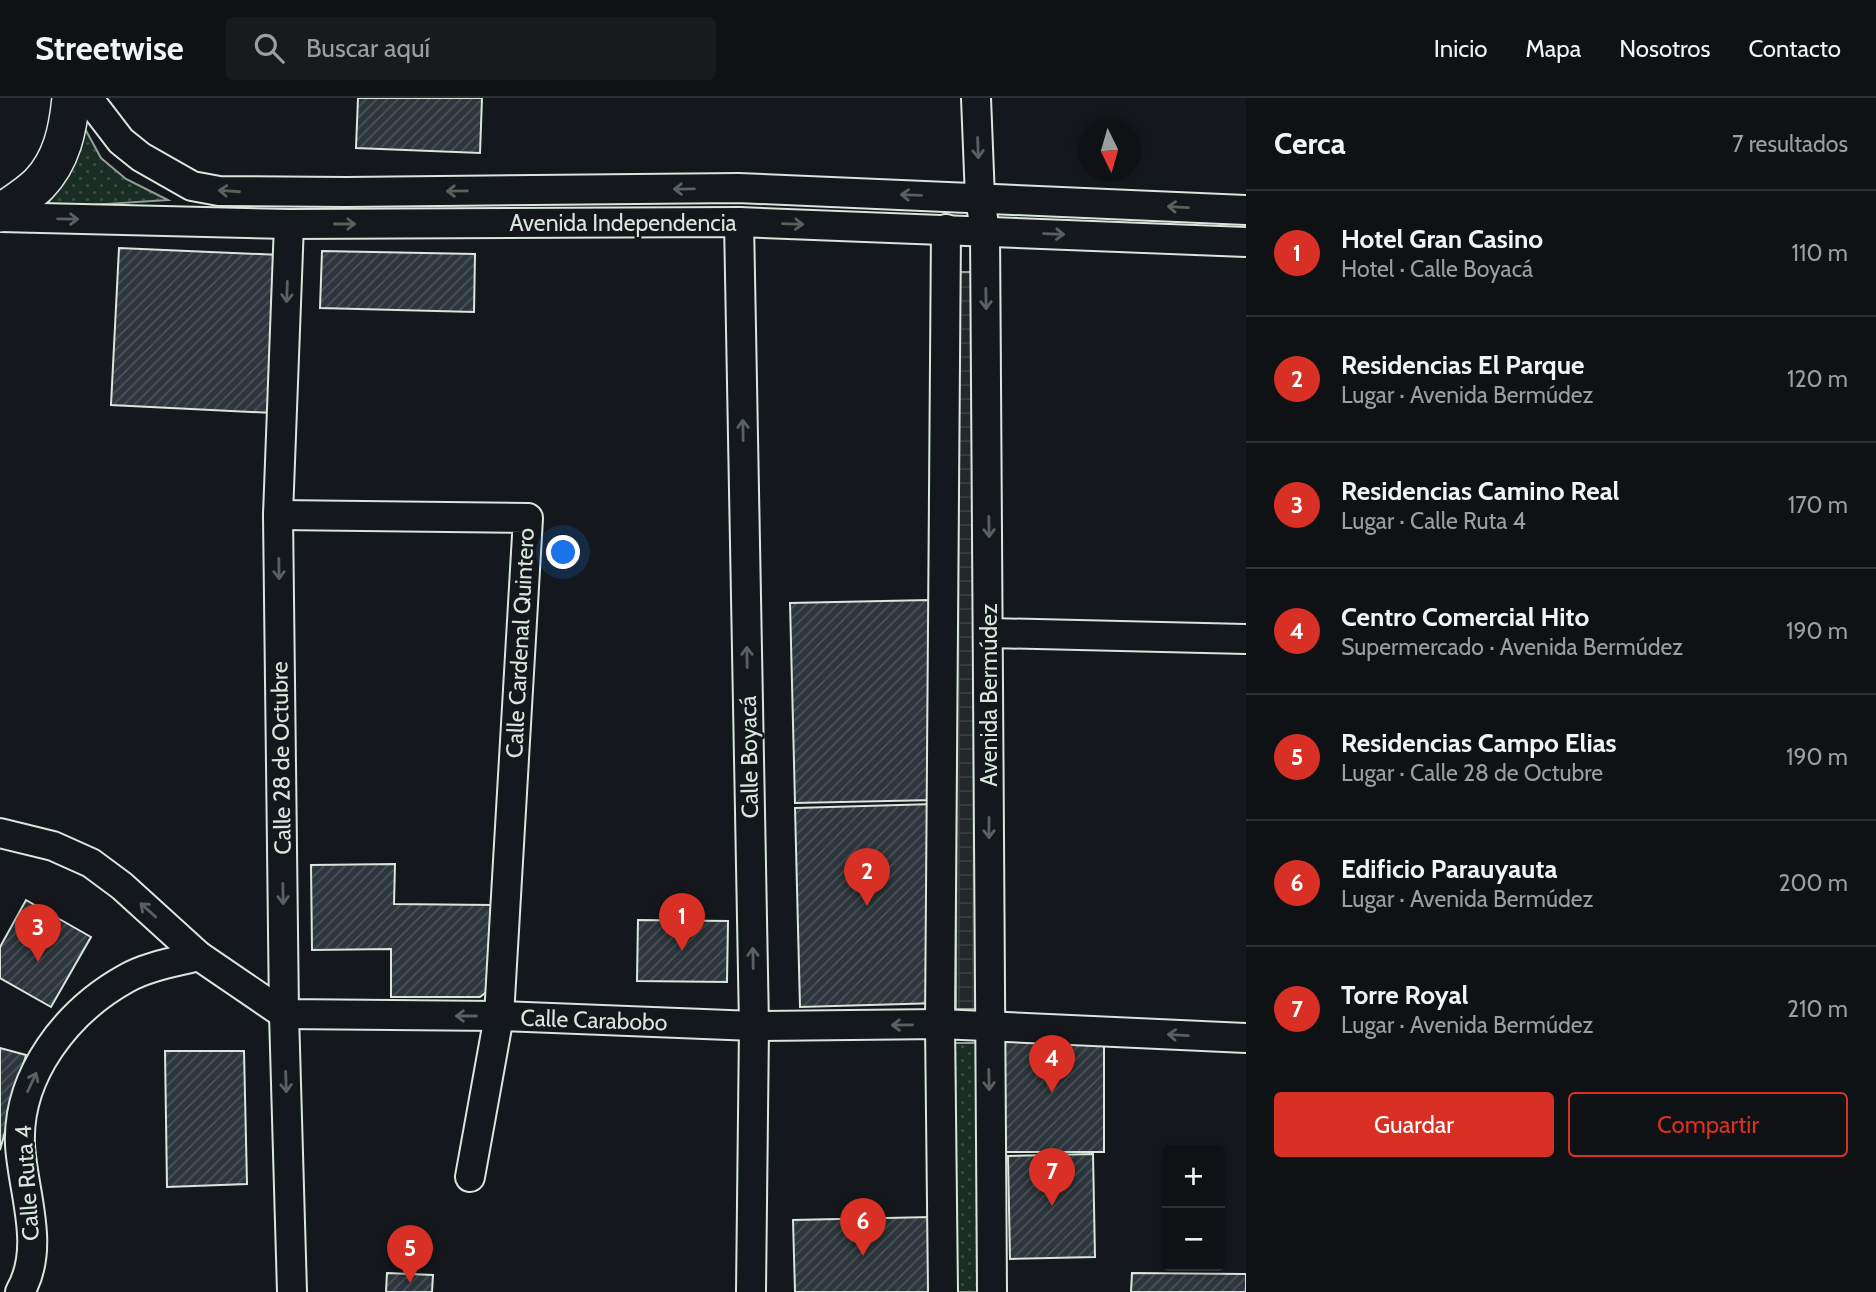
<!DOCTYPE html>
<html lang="es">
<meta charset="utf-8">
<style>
:root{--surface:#0f1215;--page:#181b1e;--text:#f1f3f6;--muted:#9b9ea0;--line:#2f3234;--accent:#d93025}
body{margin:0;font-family:Cabin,sans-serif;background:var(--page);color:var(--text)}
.controls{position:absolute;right:21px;bottom:21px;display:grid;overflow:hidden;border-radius:7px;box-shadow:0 4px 10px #0003}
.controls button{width:63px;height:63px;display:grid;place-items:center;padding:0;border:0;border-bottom:2px solid var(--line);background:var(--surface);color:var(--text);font:35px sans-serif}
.compass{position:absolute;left:1078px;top:21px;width:63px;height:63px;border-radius:50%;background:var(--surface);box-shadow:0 4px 10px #0003;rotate:175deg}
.you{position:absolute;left:564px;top:455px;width:24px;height:24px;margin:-18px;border:5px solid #fff;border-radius:50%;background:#1a73e8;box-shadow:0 0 0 10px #1a73e833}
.badge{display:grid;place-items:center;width:46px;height:46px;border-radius:50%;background:var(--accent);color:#fff;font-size:23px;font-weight:700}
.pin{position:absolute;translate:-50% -58px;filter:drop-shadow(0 2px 4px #0008)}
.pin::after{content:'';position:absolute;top:37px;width:24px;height:21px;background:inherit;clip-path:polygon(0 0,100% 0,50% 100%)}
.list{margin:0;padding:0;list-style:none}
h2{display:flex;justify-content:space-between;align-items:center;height:91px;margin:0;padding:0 28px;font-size:30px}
h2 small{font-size:23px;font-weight:400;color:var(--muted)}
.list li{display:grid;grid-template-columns:46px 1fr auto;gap:21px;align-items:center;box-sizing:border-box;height:126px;padding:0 28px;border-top:2px solid var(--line)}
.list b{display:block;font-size:26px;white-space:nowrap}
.list p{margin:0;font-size:23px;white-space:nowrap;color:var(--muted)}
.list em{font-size:23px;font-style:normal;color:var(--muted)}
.actions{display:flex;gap:14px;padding:21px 28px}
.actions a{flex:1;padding:16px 0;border:2px solid var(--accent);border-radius:7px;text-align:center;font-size:24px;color:var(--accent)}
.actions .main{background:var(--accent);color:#fff}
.icon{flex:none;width:38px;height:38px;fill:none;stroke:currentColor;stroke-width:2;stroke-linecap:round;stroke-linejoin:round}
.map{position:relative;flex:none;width:1246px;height:1194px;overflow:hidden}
header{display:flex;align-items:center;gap:42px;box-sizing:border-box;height:98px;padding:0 35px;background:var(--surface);border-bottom:2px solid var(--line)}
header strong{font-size:33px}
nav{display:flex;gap:38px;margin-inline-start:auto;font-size:24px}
.search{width:490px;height:63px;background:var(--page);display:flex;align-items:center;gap:18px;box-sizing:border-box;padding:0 24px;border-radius:7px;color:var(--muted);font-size:26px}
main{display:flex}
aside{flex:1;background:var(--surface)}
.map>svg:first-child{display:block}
</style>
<header>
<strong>Streetwise</strong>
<div class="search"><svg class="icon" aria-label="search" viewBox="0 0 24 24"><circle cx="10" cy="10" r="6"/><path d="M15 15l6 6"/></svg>Buscar aquí</div>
<nav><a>Inicio</a><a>Mapa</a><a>Nosotros</a><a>Contacto</a></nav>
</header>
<main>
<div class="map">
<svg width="1246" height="1194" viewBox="0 0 1246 1194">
<defs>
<pattern id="park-dots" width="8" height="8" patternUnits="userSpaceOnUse" patternTransform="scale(1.75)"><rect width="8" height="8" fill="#1a2d24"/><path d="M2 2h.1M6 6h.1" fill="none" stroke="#3b4b43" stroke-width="1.8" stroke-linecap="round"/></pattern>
<pattern id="plaza-grid" width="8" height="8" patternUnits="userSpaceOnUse" patternTransform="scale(1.75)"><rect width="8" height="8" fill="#24282b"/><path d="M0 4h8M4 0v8" fill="none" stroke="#393d3f"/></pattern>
<pattern id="building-hatch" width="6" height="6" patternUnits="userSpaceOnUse" patternTransform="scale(1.75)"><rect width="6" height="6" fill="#2c363c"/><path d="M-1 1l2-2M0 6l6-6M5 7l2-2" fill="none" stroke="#4a5358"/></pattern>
</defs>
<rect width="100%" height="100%" fill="#14181c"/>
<!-- park -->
<g fill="url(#park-dots)" stroke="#939e99" stroke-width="2">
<polygon points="83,27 101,60 126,81 168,102 45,110 74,63"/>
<polygon points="955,945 980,945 981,1194 956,1194"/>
</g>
<!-- plaza -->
<polygon fill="url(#plaza-grid)" stroke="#939e99" stroke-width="2" points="957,174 981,174 980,911 956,911"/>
<!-- building -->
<g fill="url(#building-hatch)" stroke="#d8e6dc" stroke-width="2">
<polygon points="358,0 482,0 480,55 356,50"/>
<polygon points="119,150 280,157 272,315 111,307"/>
<polygon points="322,153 475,156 474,214 320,210"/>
<polygon points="929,502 934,702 795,705 790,505"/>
<polygon points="934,706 939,905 800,909 795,710"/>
<polygon points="395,766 394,806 492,807 490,891 480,899 391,899 391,851 312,852 311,767"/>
<polygon points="26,802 91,839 51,909 0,880 0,849"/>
<polygon points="638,822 728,823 727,884 637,883"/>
<polygon points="1001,935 1104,936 1104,1054 1000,1054"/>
<polygon points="0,950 26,957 0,1052"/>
<polygon points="165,953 244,953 247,1086 167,1089"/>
<polygon points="1093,1056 1095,1159 1010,1161 1008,1058"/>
<polygon points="931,1119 933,1194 795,1194 793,1122"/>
<polygon points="387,1175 433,1177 432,1194 386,1194"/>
<polygon points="1132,1175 1246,1176 1246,1194 1131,1194"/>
</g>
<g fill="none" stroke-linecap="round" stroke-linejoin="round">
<!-- minor casing -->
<g stroke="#d8e6dc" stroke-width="32">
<g id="minor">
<polyline points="88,0 121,43 141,59 192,88 219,93 346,94 738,90 1246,112"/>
<path d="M976 0 980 100 985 133C989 487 988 840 992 1194"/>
<polyline points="0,119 289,126 739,124 1246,144"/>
<polyline points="739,124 754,928 751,1194"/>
<polyline points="289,126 278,417 284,916 292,1194"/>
<polyline points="278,417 528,420 499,918 470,1079"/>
<polyline points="990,535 1246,541"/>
<polyline points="0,735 53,748 91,765 122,788 199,858 284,916 499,918 754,928 940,926 1246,940"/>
<path d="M20 1194C46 1149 23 1096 20 1047 17 977 67 913 127 880 148 868 176 864 199 858"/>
<polyline points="943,1194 940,926 946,131"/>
</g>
</g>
<!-- major casing -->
<g stroke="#d8e6dc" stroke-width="40">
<path id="major" d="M0 115C13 106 28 97 39 86 62 62 68 31 71 0"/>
</g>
<!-- minor -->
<use href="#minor" stroke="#14181c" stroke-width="28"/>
<!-- major -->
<use href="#major" stroke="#14181c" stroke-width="37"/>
</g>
<!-- one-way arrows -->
<defs><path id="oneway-shaft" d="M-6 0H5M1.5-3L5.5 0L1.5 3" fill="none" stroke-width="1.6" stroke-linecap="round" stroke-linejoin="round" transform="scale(1.75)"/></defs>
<g stroke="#59605f">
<use href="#oneway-shaft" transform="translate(978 50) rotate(88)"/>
<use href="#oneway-shaft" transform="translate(684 91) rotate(179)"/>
<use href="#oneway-shaft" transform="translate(229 93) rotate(-176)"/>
<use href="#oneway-shaft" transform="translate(457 93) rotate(179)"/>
<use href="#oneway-shaft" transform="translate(911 97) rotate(-178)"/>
<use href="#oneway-shaft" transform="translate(1178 109) rotate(-177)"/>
<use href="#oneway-shaft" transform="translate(68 121) rotate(1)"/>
<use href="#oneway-shaft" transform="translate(345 126)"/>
<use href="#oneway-shaft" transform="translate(793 126) rotate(2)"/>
<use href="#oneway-shaft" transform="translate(1054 136) rotate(2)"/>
<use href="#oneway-shaft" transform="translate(287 194) rotate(92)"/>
<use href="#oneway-shaft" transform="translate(986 201) rotate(89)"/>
<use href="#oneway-shaft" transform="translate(743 332) rotate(-91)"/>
<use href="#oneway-shaft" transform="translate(989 429) rotate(89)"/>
<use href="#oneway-shaft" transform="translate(279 471) rotate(89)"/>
<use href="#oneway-shaft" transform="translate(747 559) rotate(-91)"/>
<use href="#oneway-shaft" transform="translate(989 730) rotate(90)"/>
<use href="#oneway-shaft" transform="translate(283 796) rotate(89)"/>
<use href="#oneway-shaft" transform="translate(148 812) rotate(-138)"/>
<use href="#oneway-shaft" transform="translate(753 860) rotate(-91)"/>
<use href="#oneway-shaft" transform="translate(466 918) rotate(-180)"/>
<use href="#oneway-shaft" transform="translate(902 927) rotate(179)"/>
<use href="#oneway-shaft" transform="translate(1178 937) rotate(-177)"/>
<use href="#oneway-shaft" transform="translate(989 982) rotate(89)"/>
<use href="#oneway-shaft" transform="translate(32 984) rotate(-65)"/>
<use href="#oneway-shaft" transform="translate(286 984) rotate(88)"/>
</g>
<g text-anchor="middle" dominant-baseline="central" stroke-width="5" stroke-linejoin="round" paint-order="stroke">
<!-- street labels -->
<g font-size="23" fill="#d8e6dc" stroke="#14181c">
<text x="623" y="125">Avenida Independencia</text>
<text transform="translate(520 545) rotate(-87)">Calle Cardenal Quintero</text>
<text transform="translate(989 597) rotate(-90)">Avenida Bermúdez</text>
<text transform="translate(749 659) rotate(-91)">Calle Boyacá</text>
<text transform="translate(281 660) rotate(-91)">Calle 28 de Octubre</text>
<text transform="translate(594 922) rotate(2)">Calle Carabobo</text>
<text transform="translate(27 1085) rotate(-94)">Calle Ruta 4</text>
</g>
</g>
</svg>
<div class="controls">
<button>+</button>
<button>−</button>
</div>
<svg class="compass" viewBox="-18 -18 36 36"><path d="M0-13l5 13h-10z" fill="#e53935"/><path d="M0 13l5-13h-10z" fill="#9b9ea0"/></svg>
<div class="you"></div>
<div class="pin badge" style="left:682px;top:853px">1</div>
<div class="pin badge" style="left:867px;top:808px">2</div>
<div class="pin badge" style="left:38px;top:864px">3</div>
<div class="pin badge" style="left:1052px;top:995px">4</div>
<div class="pin badge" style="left:410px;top:1185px">5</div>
<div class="pin badge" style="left:863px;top:1158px">6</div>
<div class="pin badge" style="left:1052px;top:1108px">7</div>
</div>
<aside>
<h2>Cerca<small>7 resultados</small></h2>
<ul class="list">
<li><span class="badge">1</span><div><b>Hotel Gran Casino</b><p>Hotel · Calle Boyacá</p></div><em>110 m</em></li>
<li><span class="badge">2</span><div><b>Residencias El Parque</b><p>Lugar · Avenida Bermúdez</p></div><em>120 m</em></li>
<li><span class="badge">3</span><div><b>Residencias Camino Real</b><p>Lugar · Calle Ruta 4</p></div><em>170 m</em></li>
<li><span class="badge">4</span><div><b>Centro Comercial Hito</b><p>Supermercado · Avenida Bermúdez</p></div><em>190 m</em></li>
<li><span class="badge">5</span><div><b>Residencias Campo Elias</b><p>Lugar · Calle 28 de Octubre</p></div><em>190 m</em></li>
<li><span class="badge">6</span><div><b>Edificio Parauyauta</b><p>Lugar · Avenida Bermúdez</p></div><em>200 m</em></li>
<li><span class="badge">7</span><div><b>Torre Royal</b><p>Lugar · Avenida Bermúdez</p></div><em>210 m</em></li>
</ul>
<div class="actions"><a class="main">Guardar</a><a>Compartir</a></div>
</aside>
</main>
